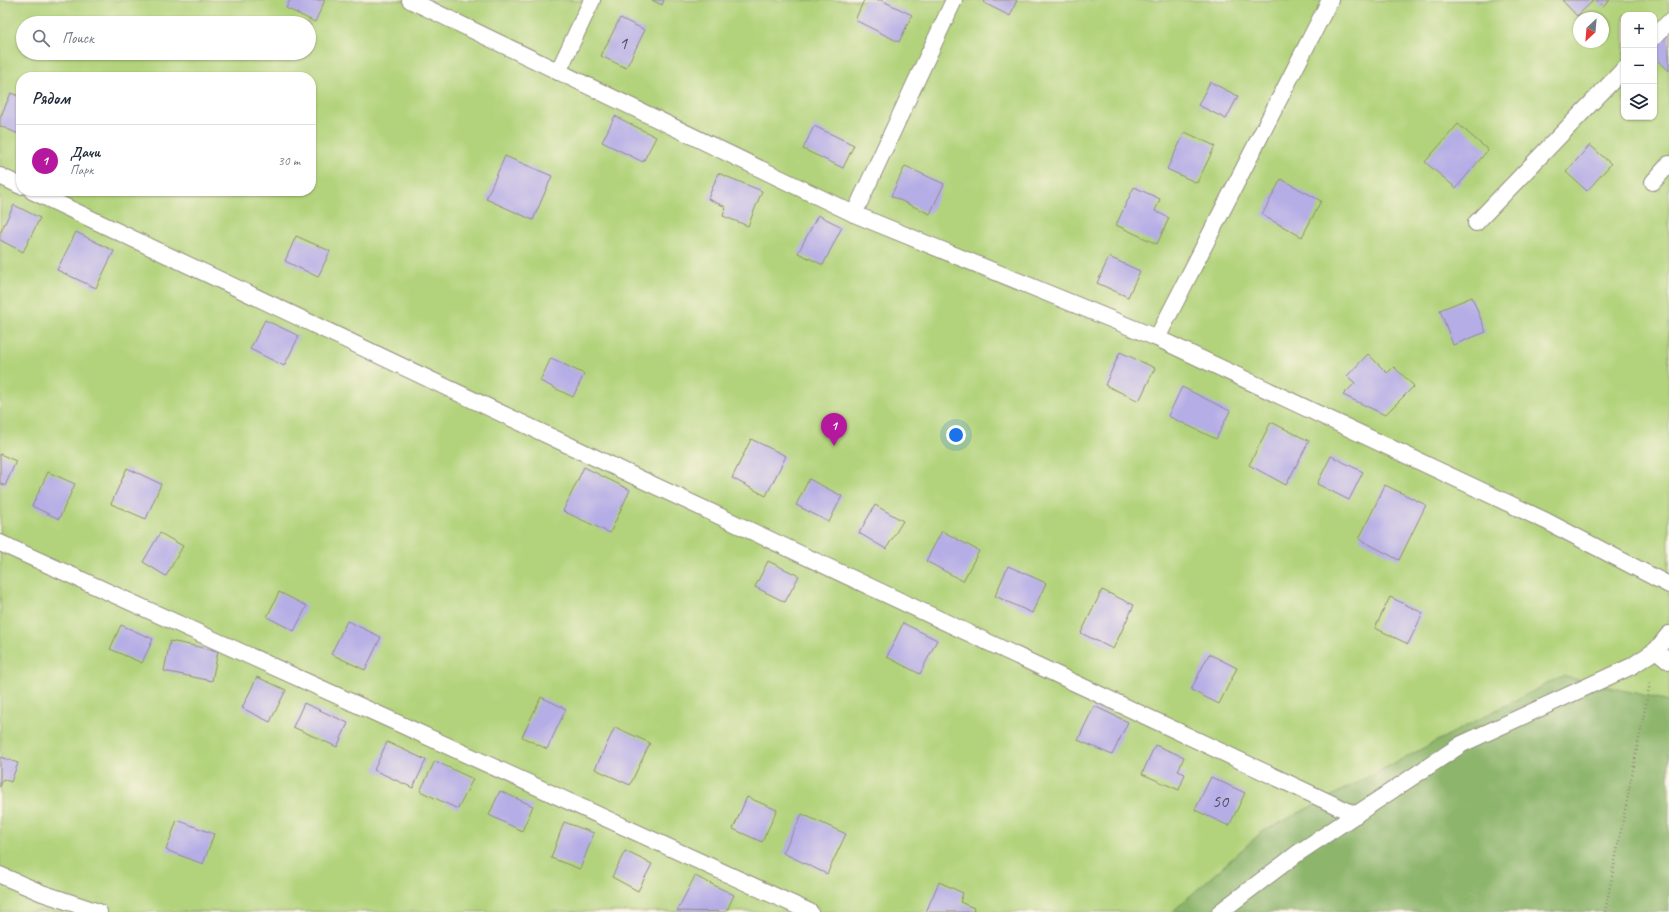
<!DOCTYPE html>
<html lang="ru">
<meta charset="utf-8">
<style>
:root{--surface:#fff;--page:#f2f2f3;--text:#1f2937;--muted:#747a83;--line:#e0e1e3;--accent:#b5179e}
body{margin:0;font-family:Caveat,sans-serif;background:var(--page);color:var(--text)}
.controls{position:absolute;right:12px;top:12px;display:grid;overflow:hidden;border-radius:8px;box-shadow:0 1px 3px #0004}
.controls button{width:36px;height:36px;display:grid;place-items:center;padding:0;border:0;border-bottom:1px solid var(--line);background:var(--surface);color:var(--text);font:20px sans-serif}
.compass{position:absolute;left:1573px;top:12px;width:36px;height:36px;border-radius:50%;background:var(--surface);box-shadow:0 1px 3px #0004;rotate:206deg}
.you{position:absolute;left:956px;top:435px;width:14px;height:14px;margin:-10px;border:3px solid #fff;border-radius:50%;background:#1a73e8;box-shadow:0 0 0 6px #1a73e833}
.badge{display:grid;place-items:center;width:26px;height:26px;border-radius:50%;background:var(--accent);color:#fff;font-size:13px;font-weight:700}
.pin{position:absolute;translate:-50% -33px;filter:drop-shadow(0 1px 2px #0008)}
.pin::after{content:'';position:absolute;top:21px;width:14px;height:12px;background:inherit;clip-path:polygon(0 0,100% 0,50% 100%)}
.list{margin:0;padding:0;list-style:none}
h2{display:flex;justify-content:space-between;align-items:center;height:52px;margin:0;padding:0 16px;font-size:17px}
h2 small{font-size:13px;font-weight:400;color:var(--muted)}
.list li{display:grid;grid-template-columns:26px 1fr auto;gap:12px;align-items:center;box-sizing:border-box;height:72px;padding:0 16px;border-top:1px solid var(--line)}
.list b{display:block;font-size:15px;white-space:nowrap}
.list p{margin:0;font-size:13px;white-space:nowrap;color:var(--muted)}
.list em{font-size:13px;font-style:normal;color:var(--muted)}
.icon{flex:none;width:22px;height:22px;fill:none;stroke:currentColor;stroke-width:2;stroke-linecap:round;stroke-linejoin:round}
.map{position:relative;flex:none;width:1669px;height:912px;overflow:hidden}
.search{position:absolute;background:var(--surface);box-shadow:0 1px 3px #0004;left:16px;top:16px;width:300px;height:44px;display:flex;align-items:center;gap:10px;box-sizing:border-box;padding:0 14px;border-radius:22px;color:var(--muted);font-size:15px}
.panel{position:absolute;background:var(--surface);box-shadow:0 1px 3px #0004;left:16px;top:72px;width:300px;height:124px;border-radius:16px}
.map>svg:first-child{display:block}
</style>
<div class="map">
<svg width="1669" height="912" viewBox="0 0 1669 912">
<rect width="100%" height="100%" fill="#fcf5e5"/>
<filter id="ink" filterUnits="userSpaceOnUse"><feTurbulence type="fractalNoise" baseFrequency=".025" numOctaves="2"/><feDisplacementMap in="SourceGraphic" scale="8" xChannelSelector="R" yChannelSelector="G"/><feConvolveMatrix kernelMatrix="1 2 1 2 8 2 1 2 1" color-interpolation-filters="sRGB"/></filter>
<filter id="wash" filterUnits="userSpaceOnUse"><feTurbulence type="fractalNoise" baseFrequency=".012" numOctaves="4" result="noise"/><feDisplacementMap in="SourceGraphic" scale="16" xChannelSelector="R" yChannelSelector="G"/><feGaussianBlur stdDeviation="0.9" result="paint"/><feColorMatrix in="noise" values="0 0 0 0 0 0 0 0 0 0 0 0 0 0 0 0 0 1.4 0 .05"/><feComposite in="paint" operator="in"/></filter>
<g filter="url(#wash)">
<rect width="100%" height="100%" fill="#f4ead1"/>
<!-- green -->
<path fill="#b2d37c" stroke="#6e7f54" fill-rule="evenodd" d="M0 0H1669V714L1268 912H0ZM1624 15H1654V117H1624ZM1579 18H1603V42H1579ZM23 23H309V53H23ZM21 77H311V191H21Z"/>
<!-- forest -->
<polygon fill="#8db56c" stroke="#5c704c" points="1562,676 1669,701 1669,912 1172,912 1262,832"/>
<g id="blocks">
<!-- building -->
<g fill="#b5ade6">
<polygon points="290,0 325,0 315,22 286,8"/>
<polygon points="652,0 664,0 662,5"/>
<polygon points="864,0 881,0 912,15 899,42 855,20"/>
<polygon points="985,0 1017,0 1010,16 984,3"/>
<polygon points="1562,0 1594,0 1577,16"/>
<polygon points="1596,0 1610,0 1603,7"/>
<polygon points="620,18 645,30 626,68 601,56"/>
<polygon points="1668,32 1669,33 1669,71 1654,56 1654,45"/>
<polygon points="1210,82 1238,96 1226,119 1198,105"/>
<polygon points="11,93 21,97 21,135 0,126 0,118"/>
<polygon points="615,116 656,137 643,162 602,142"/>
<polygon points="1458,124 1488,150 1456,188 1425,162"/>
<polygon points="814,126 854,145 843,168 803,149"/>
<polygon points="1185,132 1215,146 1197,183 1167,169"/>
<polygon points="1590,145 1611,164 1587,191 1566,172"/>
<polygon points="505,156 552,176 533,220 486,199"/>
<polygon points="905,166 944,184 930,214 891,196"/>
<polygon points="718,173 762,191 748,226 723,216 726,207 708,199"/>
<polygon points="1281,179 1321,201 1302,237 1262,215"/>
<polygon points="1134,187 1160,199 1155,211 1169,218 1157,244 1116,225"/>
<polygon points="14,205 40,218 23,252 0,240 0,233"/>
<polygon points="818,215 842,227 823,265 798,253"/>
<polygon points="76,232 114,251 96,288 57,270"/>
<polygon points="296,236 330,251 318,277 285,261"/>
<polygon points="1109,257 1140,271 1128,297 1097,283"/>
<polygon points="1472,297 1486,332 1453,345 1440,310"/>
<polygon points="265,320 299,336 284,366 250,349"/>
<polygon points="1120,352 1155,368 1139,401 1105,385"/>
<polygon points="1368,354 1387,373 1394,367 1414,386 1385,415 1343,395 1355,383 1347,376"/>
<polygon points="551,358 584,374 573,397 540,381"/>
<polygon points="1182,387 1230,411 1216,439 1168,416"/>
<polygon points="1271,422 1309,441 1286,485 1249,465"/>
<polygon points="751,439 786,456 766,496 732,478"/>
<polygon points="0,454 16,461 5,486 0,483"/>
<polygon points="1331,456 1363,472 1349,500 1317,484"/>
<polygon points="584,467 630,490 610,533 563,511"/>
<polygon points="127,468 161,484 146,519 111,504"/>
<polygon points="48,472 75,484 59,519 32,506"/>
<polygon points="809,479 842,496 829,522 796,505"/>
<polygon points="1385,485 1426,505 1399,560 1359,539"/>
<polygon points="875,505 903,521 886,549 859,533"/>
<polygon points="942,531 979,551 963,581 926,561"/>
<polygon points="160,533 183,546 166,576 143,562"/>
<polygon points="768,561 799,576 785,602 755,587"/>
<polygon points="1008,566 1046,583 1032,613 995,596"/>
<polygon points="1102,590 1134,605 1113,649 1081,633"/>
<polygon points="279,592 307,606 294,631 267,617"/>
<polygon points="1390,597 1423,613 1408,644 1375,628"/>
<polygon points="347,621 381,637 365,670 331,654"/>
<polygon points="903,623 937,640 920,674 887,657"/>
<polygon points="121,625 153,639 142,663 110,649"/>
<polygon points="170,641 218,651 212,681 164,671"/>
<polygon points="1209,654 1237,668 1219,704 1191,690"/>
<polygon points="257,677 286,690 270,722 242,708"/>
<polygon points="541,697 566,709 547,749 522,737"/>
<polygon points="304,703 348,723 337,747 293,727"/>
<polygon points="1094,706 1128,722 1112,755 1078,740"/>
<polygon points="615,727 650,743 630,785 595,769"/>
<polygon points="387,742 426,760 413,788 374,770"/>
<polygon points="1155,745 1184,757 1178,771 1185,774 1179,790 1142,774"/>
<polygon points="0,757 18,763 11,782 3,779 0,787"/>
<polygon points="435,761 473,779 458,809 420,791"/>
<polygon points="1211,777 1245,793 1229,826 1195,810"/>
<polygon points="500,791 533,806 522,831 489,815"/>
<polygon points="747,797 777,810 762,842 733,829"/>
<polygon points="802,814 846,834 827,874 783,853"/>
<polygon points="177,820 214,834 203,864 166,850"/>
<polygon points="564,822 594,833 580,869 551,858"/>
<polygon points="625,851 652,864 638,891 612,877"/>
<polygon points="695,876 734,895 726,912 677,911"/>
<polygon points="939,882 963,893 960,902 974,908 973,912 926,912"/>
</g>
</g>
</g>
<g filter="url(#ink)">
<use href="#blocks" fill-opacity="0" stroke="#908a7e" stroke-width="1"/>
<g fill="none" stroke-linecap="round" stroke-linejoin="round">
<!-- service casing -->
<g stroke="#908a7e" stroke-width="18">
<g id="service">
<polyline points="410,0 854,214 1157,338 1546,521 1669,585"/>
<polyline points="1654,37 1669,22"/>
<polyline points="558,72 592,0"/>
<polyline points="0,176 21,186"/>
<polyline points="1653,182 1669,164"/>
<polyline points="32,191 583,452 1356,815"/>
<polyline points="854,214 954,0"/>
<polyline points="1476,223 1624,69"/>
<polyline points="1157,338 1330,0"/>
<polyline points="0,543 391,720 810,912"/>
<polyline points="1656,650 1669,661"/>
<polyline points="0,875 42,893 99,912"/>
<polyline points="1220,912 1298,853 1462,744 1632,666 1656,650 1669,634"/>
</g>
</g>
<!-- path -->
<polyline stroke="#908a7e" stroke-width="2.5" stroke-dasharray="1 3" stroke-linecap="butt" points="1605,912 1650,683"/>
<!-- service -->
<use href="#service" stroke="#fff" stroke-width="16"/>
</g>
</g>
<g text-anchor="middle" dominant-baseline="central" stroke-width="3.5" stroke-linejoin="round" paint-order="stroke">
<!-- number labels -->
<g font-size="18" fill="#4e4c5a">
<text x="623" y="43">1</text>
<text x="1220" y="801">50</text>
</g>
</g>
</svg>
<div class="controls">
<button>+</button>
<button>−</button>
<button><svg class="icon" aria-label="layers" viewBox="0 0 24 24"><path d="M12 4l9 5-9 5-9-5zM3 14l9 5 9-5"/></svg></button>
</div>
<svg class="compass" viewBox="-18 -18 36 36"><path d="M0-13l5 13h-10z" fill="#e53935"/><path d="M0 13l5-13h-10z" fill="#747a83"/></svg>
<div class="you"></div>
<div class="pin badge" style="left:834px;top:446px">1</div>
<div class="search"><svg class="icon" aria-label="search" viewBox="0 0 24 24"><circle cx="10" cy="10" r="6"/><path d="M15 15l6 6"/></svg>Поиск</div>
<section class="panel">
<h2>Рядом<small></small></h2>
<ul class="list">
<li><span class="badge">1</span><div><b>Дачи</b><p>Парк</p></div><em>30 m</em></li>
</ul>
</section>
</div>
